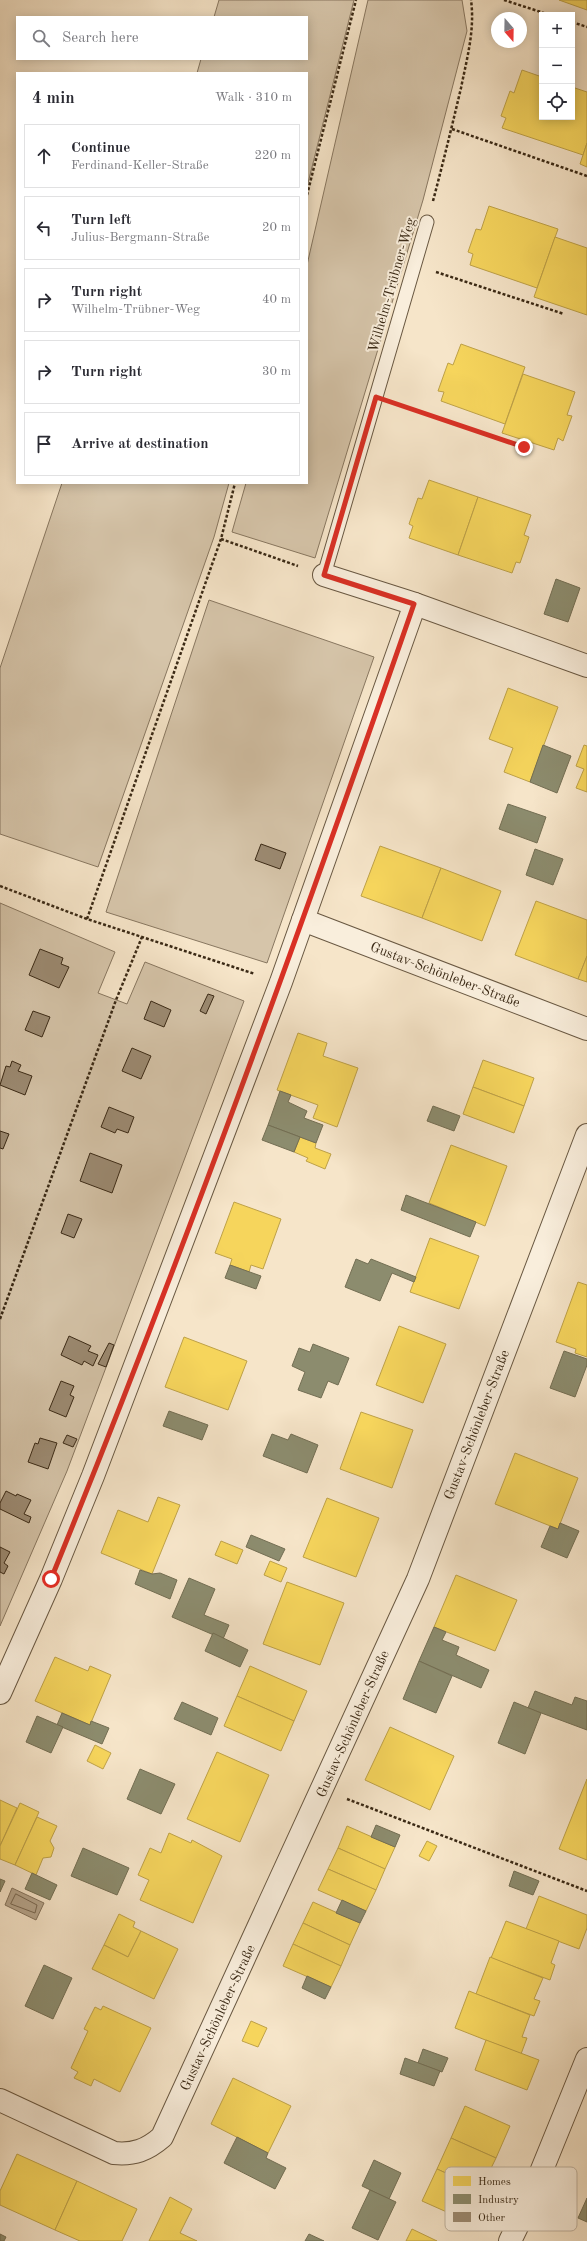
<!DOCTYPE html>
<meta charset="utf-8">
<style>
:root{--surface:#fff;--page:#f2f2f3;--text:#2b2b33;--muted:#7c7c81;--line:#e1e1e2}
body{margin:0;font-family:"Old Standard TT",serif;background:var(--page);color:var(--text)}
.controls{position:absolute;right:12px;top:12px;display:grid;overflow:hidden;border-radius:0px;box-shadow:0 2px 10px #0003}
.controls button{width:36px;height:36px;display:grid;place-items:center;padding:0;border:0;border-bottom:1px solid var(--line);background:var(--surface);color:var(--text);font:20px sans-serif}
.compass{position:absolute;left:491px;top:12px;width:36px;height:36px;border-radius:50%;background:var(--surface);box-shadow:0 2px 10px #0003;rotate:160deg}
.stop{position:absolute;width:12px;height:12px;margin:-9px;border:3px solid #d93025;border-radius:50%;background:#fff}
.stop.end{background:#d93025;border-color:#fff;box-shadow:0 1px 4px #0008}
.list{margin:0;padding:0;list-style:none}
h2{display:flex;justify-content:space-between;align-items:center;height:52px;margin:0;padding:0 16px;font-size:17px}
h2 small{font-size:13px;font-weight:400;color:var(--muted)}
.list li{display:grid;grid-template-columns:26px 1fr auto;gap:12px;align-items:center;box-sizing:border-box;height:64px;margin:0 8px 8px;padding:0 8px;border:1px solid var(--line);border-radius:0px}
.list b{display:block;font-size:15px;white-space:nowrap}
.list p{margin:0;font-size:13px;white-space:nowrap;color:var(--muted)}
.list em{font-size:13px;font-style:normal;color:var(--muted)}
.icon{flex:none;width:22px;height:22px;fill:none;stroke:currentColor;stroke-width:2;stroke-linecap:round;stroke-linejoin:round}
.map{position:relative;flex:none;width:587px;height:2241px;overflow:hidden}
.search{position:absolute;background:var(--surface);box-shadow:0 2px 10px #0003;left:16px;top:16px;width:292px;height:44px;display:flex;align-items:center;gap:10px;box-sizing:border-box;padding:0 14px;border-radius:0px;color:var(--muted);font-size:15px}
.panel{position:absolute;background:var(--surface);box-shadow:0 2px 10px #0003;left:16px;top:72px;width:292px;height:412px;border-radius:0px}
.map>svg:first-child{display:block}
</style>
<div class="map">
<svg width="587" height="2241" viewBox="0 0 587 2241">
<rect width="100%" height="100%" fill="#f6e5c9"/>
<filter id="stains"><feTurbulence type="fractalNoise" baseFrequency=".005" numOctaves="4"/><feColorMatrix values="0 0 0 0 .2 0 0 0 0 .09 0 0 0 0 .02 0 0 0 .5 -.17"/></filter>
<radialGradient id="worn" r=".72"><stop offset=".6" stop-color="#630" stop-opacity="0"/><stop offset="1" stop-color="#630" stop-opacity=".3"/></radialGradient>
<!-- green -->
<g fill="#d6c5aa" stroke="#887760">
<polygon points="219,0 354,0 307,187 307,73 197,73 201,59 307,59 307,17 214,17"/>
<polygon points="368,0 462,0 467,31 423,200 315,558 232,532 246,483 307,483 307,265"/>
<polygon points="62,483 229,483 214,537 98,867 0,834 0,668"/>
<polygon points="209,600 374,657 267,963 106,912"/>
<polygon points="0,903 115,952 98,993 127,1004 145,962 244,1001 67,1471 0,1626"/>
</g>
<!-- water -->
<polygon fill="#b6a58c" stroke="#84735c" points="12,1888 44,1903 36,1920 5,1905"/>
<!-- homes -->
<g fill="#f6d55c" stroke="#bea147">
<polygon points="559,0 587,0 587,10"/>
<polygon points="522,70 542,77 542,117 572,117 572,87 587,92 587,143 583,155 502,128 506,118 501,116 510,91 514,93"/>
<polygon points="587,143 587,167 580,164"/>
<polygon points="489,206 558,229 537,288 470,265 473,254 468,252 476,229 481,230"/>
<polygon points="555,237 587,248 587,315 534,297"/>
<polygon points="461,344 525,367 505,424 441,401 444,392 438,391 448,363 453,365"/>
<polygon points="523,374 575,392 567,415 572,416 563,441 558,438 554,450 502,433"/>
<polygon points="429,480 478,497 458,555 409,538 413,526 409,524 418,498 422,499"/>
<polygon points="478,497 531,515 524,535 529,537 520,563 516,562 512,573 458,555"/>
<polygon points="508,688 558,707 530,782 504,772 513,748 489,739"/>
<polygon points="584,745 587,746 587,792 576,788 584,769 576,766"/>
<polygon points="380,846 441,868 422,918 361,896"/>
<polygon points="441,868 501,891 482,941 422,918"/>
<polygon points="536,901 587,920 587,956 578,979 515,955"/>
<polygon points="587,956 587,982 578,979"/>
<polygon points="298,1033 327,1043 323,1056 358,1068 337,1127 313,1118 318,1105 277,1090"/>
<polygon points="483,1060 534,1078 524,1106 473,1087"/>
<polygon points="473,1087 524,1106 514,1133 463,1114"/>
<polygon points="300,1137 316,1143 315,1148 331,1154 325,1169 306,1161 308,1158 294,1152"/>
<polygon points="451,1145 507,1166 485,1226 429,1203"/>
<polygon points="234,1202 281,1219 263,1269 251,1265 249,1272 230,1265 232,1259 215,1253"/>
<polygon points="430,1238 479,1256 459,1309 410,1292"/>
<polygon points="578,1282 587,1285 587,1357 575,1353 576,1349 556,1342"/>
<polygon points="399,1326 446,1344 423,1403 376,1385"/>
<polygon points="184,1337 247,1361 228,1410 165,1387"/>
<polygon points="361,1412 413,1430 392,1488 340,1469"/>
<polygon points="515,1453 578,1478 558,1529 495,1504"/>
<polygon points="158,1497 180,1505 152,1574 101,1553 118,1510 148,1522"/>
<polygon points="327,1498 379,1518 356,1577 303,1557"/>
<polygon points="221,1541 243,1550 237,1564 215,1555"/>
<polygon points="270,1561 287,1568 281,1582 264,1575"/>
<polygon points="456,1575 517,1600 495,1651 434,1627"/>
<polygon points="287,1582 344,1603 320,1665 263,1644"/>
<polygon points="55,1657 88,1671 90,1666 111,1675 90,1725 35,1701"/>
<polygon points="250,1666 307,1691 294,1721 237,1696"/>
<polygon points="237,1696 294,1721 281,1751 224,1726"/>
<polygon points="390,1727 454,1756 430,1810 365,1780"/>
<polygon points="95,1745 111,1753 103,1769 87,1761"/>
<polygon points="217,1752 269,1775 240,1842 187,1819"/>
<polygon points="587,1779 587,1860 559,1849"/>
<polygon points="0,1800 17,1808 0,1846"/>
<polygon points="20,1803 39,1812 15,1865 0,1859 0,1846"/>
<polygon points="37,1817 57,1826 50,1841 54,1848 51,1857 43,1858 36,1875 15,1865"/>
<polygon points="347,1826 395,1847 385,1869 338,1848"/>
<polygon points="169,1833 191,1843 192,1840 222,1856 193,1923 140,1900 149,1880 138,1875 150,1848 161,1853"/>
<polygon points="427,1841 437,1846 429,1861 419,1856"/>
<polygon points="338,1848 385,1869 376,1890 328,1869"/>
<polygon points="328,1869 376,1890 366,1911 318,1890"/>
<polygon points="539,1896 587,1915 587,1928 579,1949 526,1929"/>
<polygon points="313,1902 360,1923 350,1945 303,1923"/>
<polygon points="119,1914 135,1922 133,1927 141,1931 128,1957 104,1945"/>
<polygon points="506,1921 559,1941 551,1963 555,1965 550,1980 491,1958"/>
<polygon points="303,1923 350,1945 341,1966 293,1944"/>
<polygon points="141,1931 178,1949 154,1999 92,1969 104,1945 128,1957"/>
<polygon points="293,1944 341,1966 331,1987 283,1966"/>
<polygon points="490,1957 543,1978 534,1999 540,2001 534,2016 476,1994"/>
<polygon points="469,1991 530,2015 522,2037 527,2038 521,2054 455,2028"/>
<polygon points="103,2006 151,2028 120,2092 94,2079 91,2086 74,2078 78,2072 71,2068 88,2031 84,2029 95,2007 101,2010"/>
<polygon points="251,2021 267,2028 258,2047 242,2041"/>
<polygon points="486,2040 539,2060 527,2090 475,2070"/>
<polygon points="233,2078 291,2106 268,2153 211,2124"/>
<polygon points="465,2106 510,2126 496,2158 451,2138"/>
<polygon points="451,2138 496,2158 481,2189 437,2169"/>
<polygon points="17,2154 77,2181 55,2230 0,2205 0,2191"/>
<polygon points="437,2169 481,2189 467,2221 422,2201"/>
<polygon points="77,2181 137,2209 122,2241 80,2241 55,2230"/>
<polygon points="170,2197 192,2209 180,2233 197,2241 149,2241"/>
<polygon points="412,2229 437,2241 406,2241"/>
</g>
<!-- industry -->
<g fill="#8c8c6e" stroke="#736e53">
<polygon points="556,579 580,588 568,622 544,614"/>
<polygon points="543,745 571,756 557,793 530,782"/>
<polygon points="508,804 546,817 537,843 499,829"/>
<polygon points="535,849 563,859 553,885 526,875"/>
<polygon points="280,1091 291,1095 288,1102 307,1111 304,1118 323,1125 316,1143 268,1125"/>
<polygon points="433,1106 460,1116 454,1131 427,1121"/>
<polygon points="268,1125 300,1137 294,1152 262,1140"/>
<polygon points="406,1195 476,1222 470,1237 401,1210"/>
<polygon points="356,1259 368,1264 371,1259 416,1277 414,1282 392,1273 380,1301 345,1287"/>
<polygon points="230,1265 261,1276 256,1289 225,1278"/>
<polygon points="313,1344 349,1358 338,1385 328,1381 321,1398 298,1390 305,1372 292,1366 299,1348 310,1352"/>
<polygon points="564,1351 587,1359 587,1365 575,1397 550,1388"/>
<polygon points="169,1411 208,1425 202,1440 163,1426"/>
<polygon points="272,1434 288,1440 291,1434 318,1445 307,1473 263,1456"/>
<polygon points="560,1523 579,1531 567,1558 541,1547 550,1526 558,1529"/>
<polygon points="251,1535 285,1549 279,1561 246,1547"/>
<polygon points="140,1570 152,1574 160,1573 177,1580 170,1599 135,1584"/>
<polygon points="189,1578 215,1589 204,1615 229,1625 223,1639 172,1617"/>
<polygon points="434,1627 446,1632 442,1640 459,1647 456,1655 489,1670 481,1688 419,1661"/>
<polygon points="213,1633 248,1650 240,1667 205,1651"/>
<polygon points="419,1661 452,1676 436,1713 403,1699"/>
<polygon points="535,1691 572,1705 575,1697 587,1701 587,1730 528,1708"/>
<polygon points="182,1702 218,1718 211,1735 174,1719"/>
<polygon points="514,1702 541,1713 525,1754 498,1743"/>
<polygon points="62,1713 90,1725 91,1721 109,1728 102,1744 57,1725"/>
<polygon points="37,1716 63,1727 51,1753 26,1742"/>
<polygon points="140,1769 175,1784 161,1814 127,1799"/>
<polygon points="376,1825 400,1835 395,1847 371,1837"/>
<polygon points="83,1848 129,1868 117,1895 71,1876"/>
<polygon points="514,1871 539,1881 533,1895 509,1886"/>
<polygon points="32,1873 57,1885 50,1900 25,1889"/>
<polygon points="0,1879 5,1881 0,1892"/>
<polygon points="342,1900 366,1911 360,1923 336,1913"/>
<polygon points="44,1965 72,1978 53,2019 25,2006"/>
<polygon points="307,1976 331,1987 325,1999 302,1988"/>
<polygon points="423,2049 448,2058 442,2072 418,2063"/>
<polygon points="405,2058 440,2071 434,2086 400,2074"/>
<polygon points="237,2137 268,2153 266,2158 286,2168 275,2189 224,2163"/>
<polygon points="374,2160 401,2173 389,2199 362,2186"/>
<polygon points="370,2190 396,2202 378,2240 352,2228"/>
<polygon points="587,2198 587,2222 578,2218"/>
<polygon points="0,2234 6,2237 4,2241 0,2241"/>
<polygon points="309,2234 324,2241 305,2241"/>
</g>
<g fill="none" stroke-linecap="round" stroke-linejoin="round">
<!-- shore -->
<polygon stroke="#786750" stroke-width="1" points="16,1894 37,1905 35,1913 11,1904"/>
</g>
<!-- building -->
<g fill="#9c8b73" stroke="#3a2915">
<polygon points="261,844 286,853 280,869 255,860"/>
<polygon points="40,949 63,958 61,964 69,967 59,988 29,975"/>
<polygon points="208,994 214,996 206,1014 200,1011"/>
<polygon points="151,1001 171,1010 164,1027 144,1019"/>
<polygon points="33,1011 50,1017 42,1037 25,1030"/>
<polygon points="132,1048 151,1056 141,1079 122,1071"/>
<polygon points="12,1061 21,1065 18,1071 32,1076 25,1095 0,1085 6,1066 10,1067"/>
<polygon points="109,1107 134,1117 128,1133 117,1129 115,1133 101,1127"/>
<polygon points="0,1131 9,1134 3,1149 0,1148"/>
<polygon points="90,1153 122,1165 112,1193 80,1181"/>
<polygon points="68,1214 82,1219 74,1238 61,1233"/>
<polygon points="69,1336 91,1346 88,1351 98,1355 93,1366 84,1361 82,1365 61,1355"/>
<polygon points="109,1343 114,1345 106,1367 98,1364"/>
<polygon points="61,1381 74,1386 70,1395 74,1397 66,1417 49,1410"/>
<polygon points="67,1435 77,1439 73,1447 63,1443"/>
<polygon points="40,1438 57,1443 48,1469 28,1462 35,1443 38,1444"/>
<polygon points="6,1491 16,1496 17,1494 31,1500 24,1514 31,1517 29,1523 0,1509 0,1503"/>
<polygon points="0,1547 10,1552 4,1563 8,1566 4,1574 0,1572"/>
</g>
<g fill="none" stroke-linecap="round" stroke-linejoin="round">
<!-- service casing -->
<g stroke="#695842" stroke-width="15">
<polyline id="service" points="324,575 427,222"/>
</g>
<!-- minor casing -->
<g stroke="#695842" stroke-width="24">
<g id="minor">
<polyline points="324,575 415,604 587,666"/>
<polyline points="303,920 587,1029"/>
<polyline points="0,1693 51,1579 93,1476 281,982 415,604"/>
<path d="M0 2100 114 2153C134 2155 147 2150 162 2137L418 1579 587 1135"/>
<polyline points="510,2241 528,2204 587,2059"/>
</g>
</g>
<!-- path -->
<g stroke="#3a2915" stroke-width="2.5" stroke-dasharray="3 2" stroke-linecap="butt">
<polyline points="504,0 550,15"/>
<polyline points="572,22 587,27"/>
<polyline points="452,129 587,176"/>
<polyline points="307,195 356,0"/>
<path d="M433 201C443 163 452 126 461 88 467 58 475 30 471 0"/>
<polyline points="436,272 564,314"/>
<polyline points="397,404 524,447"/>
<polyline points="221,539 298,566"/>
<polyline points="0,886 87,919 255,974"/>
<polyline points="87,919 221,539 235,483"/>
<polyline points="0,1319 116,1000 142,937"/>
<polyline points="347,1799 587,1891"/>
</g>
<!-- service -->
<use href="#service" stroke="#f9eedc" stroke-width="13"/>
<!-- minor -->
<use href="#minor" stroke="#f9eedc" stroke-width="22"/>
</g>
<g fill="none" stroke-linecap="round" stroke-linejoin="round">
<!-- route -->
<path stroke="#d93025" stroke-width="5" d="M51 1579C182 1258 300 932 414 604L324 575 376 397 524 447"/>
</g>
<g text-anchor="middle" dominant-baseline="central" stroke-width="4" stroke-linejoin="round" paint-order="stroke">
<!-- street labels -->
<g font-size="14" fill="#3a2915" stroke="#f9eedc">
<text transform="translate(392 285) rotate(-74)">Wilhelm-Trübner-Weg</text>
<text transform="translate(445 975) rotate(21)">Gustav-Schönleber-Straße</text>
<text transform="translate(477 1425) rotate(-69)">Gustav-Schönleber-Straße</text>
<text transform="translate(353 1724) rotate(-66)">Gustav-Schönleber-Straße</text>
<text transform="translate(218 2018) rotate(-65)">Gustav-Schönleber-Straße</text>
</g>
</g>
<!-- legend -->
<rect x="445" y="2167" width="132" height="64" rx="6" fill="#f9eedc" stroke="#c0b3a0" stroke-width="1"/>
<rect x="453" y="2176" width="18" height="10" fill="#f6d55c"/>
<rect x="453" y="2194" width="18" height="10" fill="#8c8c6e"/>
<rect x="453" y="2212" width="18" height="10" fill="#9c8b73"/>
<g font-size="11" fill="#3a2915">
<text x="478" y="2185">Homes</text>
<text x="478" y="2203">Industry</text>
<text x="478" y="2221">Other</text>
</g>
<rect width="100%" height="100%" filter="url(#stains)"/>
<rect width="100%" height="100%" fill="url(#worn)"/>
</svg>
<div class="controls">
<button>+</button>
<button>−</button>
<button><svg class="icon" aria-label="locate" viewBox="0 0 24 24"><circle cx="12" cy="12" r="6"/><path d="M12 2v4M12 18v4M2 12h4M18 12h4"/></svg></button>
</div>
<svg class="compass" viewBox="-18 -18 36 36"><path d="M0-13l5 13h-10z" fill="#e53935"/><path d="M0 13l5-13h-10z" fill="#7c7c81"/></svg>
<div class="stop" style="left:51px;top:1579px"></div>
<div class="stop end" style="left:524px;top:447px"></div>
<div class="search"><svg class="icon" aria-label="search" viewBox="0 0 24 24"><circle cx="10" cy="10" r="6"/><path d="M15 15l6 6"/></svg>Search here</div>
<section class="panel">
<h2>4 min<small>Walk · 310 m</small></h2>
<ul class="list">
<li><svg class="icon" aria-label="ahead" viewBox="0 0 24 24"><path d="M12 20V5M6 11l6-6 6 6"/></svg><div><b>Continue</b><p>Ferdinand-Keller-Straße</p></div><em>220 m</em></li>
<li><svg class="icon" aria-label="left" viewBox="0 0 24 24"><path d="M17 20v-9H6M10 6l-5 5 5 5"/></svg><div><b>Turn left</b><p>Julius-Bergmann-Straße</p></div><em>20 m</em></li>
<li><svg class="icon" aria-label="right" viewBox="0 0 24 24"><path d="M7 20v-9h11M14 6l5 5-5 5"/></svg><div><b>Turn right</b><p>Wilhelm-Trübner-Weg</p></div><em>40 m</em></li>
<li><svg class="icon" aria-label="right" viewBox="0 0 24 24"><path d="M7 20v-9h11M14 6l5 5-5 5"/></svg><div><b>Turn right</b></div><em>30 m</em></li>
<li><svg class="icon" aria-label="arrive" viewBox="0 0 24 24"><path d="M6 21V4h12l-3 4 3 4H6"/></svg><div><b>Arrive at destination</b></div></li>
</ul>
</section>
</div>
